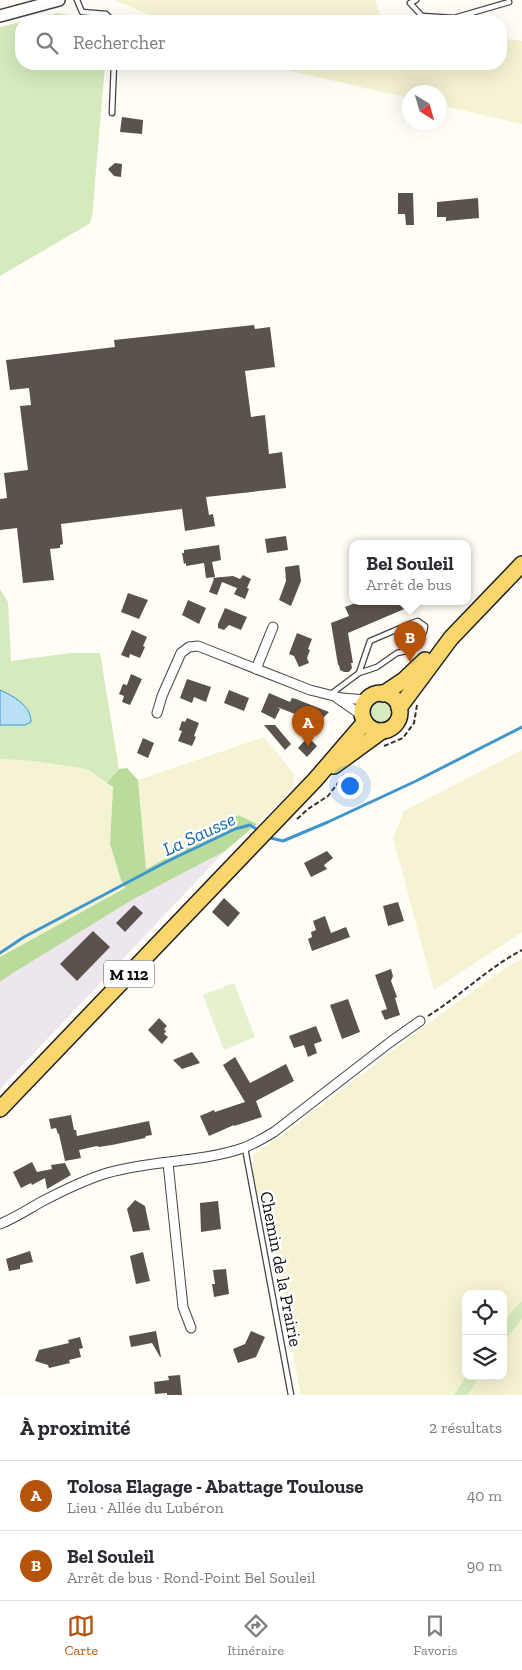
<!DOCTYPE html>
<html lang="fr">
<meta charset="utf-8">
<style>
:root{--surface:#fff;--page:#f7f7f7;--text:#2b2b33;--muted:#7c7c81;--line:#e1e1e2;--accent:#b45309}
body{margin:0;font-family:"Zilla Slab",serif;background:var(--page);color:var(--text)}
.controls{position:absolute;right:15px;bottom:15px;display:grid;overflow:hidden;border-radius:10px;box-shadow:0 5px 20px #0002}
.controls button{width:45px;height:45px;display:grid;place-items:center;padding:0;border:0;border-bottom:1px solid var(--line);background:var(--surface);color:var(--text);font:25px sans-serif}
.compass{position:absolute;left:402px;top:85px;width:45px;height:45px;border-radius:50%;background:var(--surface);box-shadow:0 5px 20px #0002;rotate:143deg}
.you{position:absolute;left:349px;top:785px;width:18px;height:18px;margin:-12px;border:4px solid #fff;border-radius:50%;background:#1a73e8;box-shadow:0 0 0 8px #1a73e833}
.badge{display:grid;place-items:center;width:32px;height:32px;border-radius:50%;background:var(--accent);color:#fff;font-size:16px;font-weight:700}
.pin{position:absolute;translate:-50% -41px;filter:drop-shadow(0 1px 2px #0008)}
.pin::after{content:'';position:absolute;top:26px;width:18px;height:15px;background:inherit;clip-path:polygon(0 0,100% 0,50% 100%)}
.popup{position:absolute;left:349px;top:540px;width:122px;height:65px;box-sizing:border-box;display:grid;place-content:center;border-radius:10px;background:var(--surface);filter:drop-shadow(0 1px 4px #0005);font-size:16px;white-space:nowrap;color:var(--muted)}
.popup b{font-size:19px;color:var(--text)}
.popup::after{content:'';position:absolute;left:50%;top:100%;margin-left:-10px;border:10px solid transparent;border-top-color:var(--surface)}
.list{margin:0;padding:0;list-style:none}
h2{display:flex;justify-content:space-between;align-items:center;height:65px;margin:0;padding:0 20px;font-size:21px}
h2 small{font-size:16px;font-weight:400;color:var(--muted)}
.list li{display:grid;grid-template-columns:32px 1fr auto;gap:15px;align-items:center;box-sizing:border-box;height:70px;padding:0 20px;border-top:1px solid var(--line)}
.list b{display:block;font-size:19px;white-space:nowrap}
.list p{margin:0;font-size:16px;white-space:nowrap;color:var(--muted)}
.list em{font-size:16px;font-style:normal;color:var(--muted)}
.icon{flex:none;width:28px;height:28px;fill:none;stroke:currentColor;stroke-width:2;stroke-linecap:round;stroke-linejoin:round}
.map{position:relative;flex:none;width:522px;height:1395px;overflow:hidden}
.search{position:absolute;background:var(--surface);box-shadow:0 5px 20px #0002;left:15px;right:15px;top:15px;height:55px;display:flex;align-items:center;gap:12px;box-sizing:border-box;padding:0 18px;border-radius:20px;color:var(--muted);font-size:19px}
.sheet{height:205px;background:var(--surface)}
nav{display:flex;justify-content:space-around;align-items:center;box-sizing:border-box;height:70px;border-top:1px solid var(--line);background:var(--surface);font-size:14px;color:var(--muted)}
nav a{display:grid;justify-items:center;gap:2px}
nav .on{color:var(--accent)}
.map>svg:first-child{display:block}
</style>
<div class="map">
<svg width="522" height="1395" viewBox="0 0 522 1395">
<rect width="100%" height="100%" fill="#fffdf5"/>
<!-- industrial -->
<polygon fill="#eee6ef" points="225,851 0,1089 0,982 13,973 132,900"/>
<!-- farmland -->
<g fill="#f6f3d4">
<polygon points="114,0 375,0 382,21 163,21"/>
<polygon points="501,38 522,41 522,124 440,105 440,92 410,92 409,98 261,64 501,64"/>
<polygon points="264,737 295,775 292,789 257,824 238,815 189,846 146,869 138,780"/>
<polygon points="522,750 522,932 434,990 393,838 404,811"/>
<polygon points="0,759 34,761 87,769 113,786 110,844 121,880 125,888 0,957"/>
<polygon points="522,959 522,1301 513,1310 503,1324 503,1294 466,1294 466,1376 454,1395 301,1395 280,1290 253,1174 253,1155 281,1136 441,1014 504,969"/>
<polygon points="522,1319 522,1395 468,1395 479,1376 503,1376 503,1343"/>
</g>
<!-- green -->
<g fill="#d5ebbd">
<polygon points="57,13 71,15 92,21 24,21"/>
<polygon points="21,22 21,64 105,64 92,218 89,224 0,276 0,27"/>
<polygon points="0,589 8,602 11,661 70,653 100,653 119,769 107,783 87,769 34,761 0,759 0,725 25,725 27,707 0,690"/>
<circle cx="382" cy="713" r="11"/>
<polygon points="522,1301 522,1319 503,1343 503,1324 513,1310"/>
<polygon points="466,1376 479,1376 468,1395 454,1395"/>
</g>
<!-- forest -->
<polygon fill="#b9dc9c" points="127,768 138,780 146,869 189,846 238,815 257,824 225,851 132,900 13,973 0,982 0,957 125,888 121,880 110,844 113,787 107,783 119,769"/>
<!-- pitch -->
<polygon fill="#e6f2cf" points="234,983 255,1037 224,1050 203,995"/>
<!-- water -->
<path fill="#b9e0f7" stroke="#3f96cf" d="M0 690C13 696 31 705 31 722L25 725H0Z"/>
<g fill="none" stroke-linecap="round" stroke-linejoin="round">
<!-- stream -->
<g stroke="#3f96cf" stroke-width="3">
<polyline points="267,836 271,838 283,841 328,822 416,781 522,727"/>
<polyline points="0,953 24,937 168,861 235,829 250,825 259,831"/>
</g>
</g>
<!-- building -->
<g fill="#5a524d">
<polygon points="122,117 143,120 142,134 120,132"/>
<polygon points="115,163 122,164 121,177 114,176 108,169"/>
<polygon points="398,193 413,193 414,225 406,225 405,214 398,214"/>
<polygon points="478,198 479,218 446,221 446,217 437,217 437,202"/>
<polygon points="254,325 255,329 270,327 275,367 245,371 251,417 265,415 269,454 282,452 286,488 206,497 209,515 213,514 215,526 185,531 182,509 61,524 63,544 60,545 60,548 50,549 54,580 23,583 17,528 0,530 0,499 7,498 4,473 28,470 20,406 31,405 29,388 10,390 6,360 115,347 114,340"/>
<polygon points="286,536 288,550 267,553 265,539"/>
<polygon points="219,545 221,560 212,562 215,577 206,578 204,563 186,566 186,563 184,564 182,553 184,553 184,550"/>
<polygon points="299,565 301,581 291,606 279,600 286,581 285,567"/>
<polygon points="243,575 251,579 247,588 249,589 245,599 234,594 237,588 222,582 217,595 209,592 214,579 212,578 233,576 240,579"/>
<polygon points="128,593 148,600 139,619 121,612"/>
<polygon points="188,600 206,608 199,624 182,615"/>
<polygon points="361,601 423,601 348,633 353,663 351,663 352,668 349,672 344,672 340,670 339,665 338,665 331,623 349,616 345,607"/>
<polygon points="225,608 247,617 241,630 229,625 224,630 218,628 218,624"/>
<polygon points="132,630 147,637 143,646 145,647 140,658 130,654 129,658 121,655"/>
<polygon points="297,633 312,639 308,649 310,650 307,658 309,663 299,667 294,656 289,654"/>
<polygon points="131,674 142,679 130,705 122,702 124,696 119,694 123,684 127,685"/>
<polygon points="187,679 211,687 206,702 194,697 192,703 180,698"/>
<polygon points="229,690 249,698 244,711 224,703"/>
<polygon points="269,693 290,702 292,698 296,699 329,712 318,723 277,707 280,709 275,719 261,712"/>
<polygon points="187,718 199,723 194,736 196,737 192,746 178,741 182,731 179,730 182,721 185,722"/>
<polygon points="264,725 275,725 291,744 285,750"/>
<polygon points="308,737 317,746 307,757 298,748"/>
<polygon points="143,738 154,743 148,758 137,753"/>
<polygon points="327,851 333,858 324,865 327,869 311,877 304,863"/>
<polygon points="224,898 240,913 228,927 212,912"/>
<polygon points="398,902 404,921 388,926 383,906"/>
<polygon points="134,905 143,913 125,932 116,923"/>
<polygon points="325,916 331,933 346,927 350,937 312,951 308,939 312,937 311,932 316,930 313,921"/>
<polygon points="93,931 110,947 77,981 60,964"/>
<polygon points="391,969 393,976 391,981 397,997 395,998 400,1015 385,1020 381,1011 387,1009 375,975"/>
<polygon points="348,999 360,1032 342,1039 330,1005"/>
<polygon points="159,1018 167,1026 164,1029 166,1031 164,1034 168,1037 162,1044 148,1030"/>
<polygon points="316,1026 322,1041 314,1044 317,1053 308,1057 304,1045 294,1048 289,1036"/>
<polygon points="192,1052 200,1063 182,1069 173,1060"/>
<polygon points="235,1057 250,1083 286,1064 294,1081 256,1101 262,1117 234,1126 234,1125 209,1136 200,1116 214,1110 215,1112 245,1102 223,1065"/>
<polygon points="71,1115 74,1130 76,1130 77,1136 149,1121 152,1135 146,1136 145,1138 112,1145 99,1147 97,1146 79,1150 81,1158 65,1161 59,1134 58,1134 56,1128 51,1129 49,1119"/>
<polygon points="32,1162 37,1172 52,1169 51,1165 65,1163 71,1175 47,1189 45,1178 32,1185 31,1183 21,1188 13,1172"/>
<polygon points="135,1200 145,1206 150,1230 133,1232 127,1209"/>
<polygon points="218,1201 221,1229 201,1232 200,1203"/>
<polygon points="30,1251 33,1262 20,1265 20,1269 9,1271 6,1259"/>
<polygon points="143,1252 150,1281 136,1284 130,1256"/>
<polygon points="226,1269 229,1294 214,1297 212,1284 215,1284 213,1270"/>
<polygon points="156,1331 161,1357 160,1357 152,1343 131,1347 129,1336"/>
<polygon points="251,1331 265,1337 256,1357 238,1363 233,1349 245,1344"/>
<polygon points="80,1337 83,1348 79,1349 81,1357 69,1360 70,1363 49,1368 48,1365 35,1361 39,1350 69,1343 68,1340"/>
<polygon points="180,1375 182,1395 167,1395 167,1393 155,1394 154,1382 169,1380 168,1376"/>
</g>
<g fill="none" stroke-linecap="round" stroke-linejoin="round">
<!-- service casing -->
<g stroke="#444" stroke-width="7">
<g id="service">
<polyline points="77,0 82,12 106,14 113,21"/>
<polyline points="416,0 410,3 422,16 454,18 509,2"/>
<polyline points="112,113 114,64"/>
<path d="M331 694 359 673 377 667 397 653 411 650C417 643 425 634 425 626L418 621 412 623 370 641 359 673"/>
<polyline points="245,1148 291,1395"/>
</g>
</g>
<!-- minor casing -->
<g stroke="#444" stroke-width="11">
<g id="minor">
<polyline points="256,669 273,627"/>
<polyline points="337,698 363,716"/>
<polyline points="157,713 162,696 181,653 189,647 198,646 310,690 342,698 367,700"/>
<polyline points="168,1163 183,1307 191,1328"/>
<path d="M0 1224C15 1218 27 1210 41 1202 62 1191 84 1180 107 1173 151 1160 199 1163 243 1148 254 1144 264 1138 274 1132L389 1043 420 1021"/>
</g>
</g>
<!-- tertiary casing -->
<g stroke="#444" stroke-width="14">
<polyline id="tertiary" points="0,16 59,0"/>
</g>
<!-- primary casing -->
<g stroke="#222" stroke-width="18">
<g id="primary">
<circle cx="381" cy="712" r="19"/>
<polyline points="383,694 404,680 425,660"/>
<polyline points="399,708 451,638 522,564"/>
<polyline points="334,766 382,731"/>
<polyline points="0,1109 315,780 365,722"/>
</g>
</g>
<!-- path -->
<g stroke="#333" stroke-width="2" stroke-dasharray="5 2.5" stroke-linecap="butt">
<polyline points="384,746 403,738 414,723 417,705"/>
<polyline points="297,819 308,809 328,796 344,775"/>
<path d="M428 1016C460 996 488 968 522 950"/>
</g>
<!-- service -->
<use href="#service" stroke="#fff" stroke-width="4.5"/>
<!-- minor -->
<use href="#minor" stroke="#fff" stroke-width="9"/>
<!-- tertiary -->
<use href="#tertiary" stroke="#fff" stroke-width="11"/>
<!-- primary -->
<use href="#primary" stroke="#f9d66b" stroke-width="15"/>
</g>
<g text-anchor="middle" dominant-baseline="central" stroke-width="5" stroke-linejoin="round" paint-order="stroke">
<!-- shield labels -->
<rect fill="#fff" stroke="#585858" stroke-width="1" x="104" y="960.5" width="50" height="27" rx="4"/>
<g font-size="16" font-weight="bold" fill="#111">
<text x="129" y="974">M 112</text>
</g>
<!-- street labels -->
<g font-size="18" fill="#111" stroke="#fff">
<text transform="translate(281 1269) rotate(79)">Chemin de la Prairie</text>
</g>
<!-- water labels -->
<g font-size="19" font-style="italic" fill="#1768a6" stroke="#fff">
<text transform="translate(199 834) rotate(-25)">La Sausse</text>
</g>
</g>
</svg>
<div class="controls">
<button><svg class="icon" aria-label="locate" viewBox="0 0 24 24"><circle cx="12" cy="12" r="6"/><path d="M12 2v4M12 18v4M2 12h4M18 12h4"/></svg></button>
<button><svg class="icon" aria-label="layers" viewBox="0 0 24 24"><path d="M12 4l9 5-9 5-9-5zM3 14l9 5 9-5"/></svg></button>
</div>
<svg class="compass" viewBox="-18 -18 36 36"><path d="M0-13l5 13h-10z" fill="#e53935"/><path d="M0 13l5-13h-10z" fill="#7c7c81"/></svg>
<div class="you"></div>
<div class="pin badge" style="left:308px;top:747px">A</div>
<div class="pin badge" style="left:410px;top:662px">B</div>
<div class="popup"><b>Bel Souleil</b>Arrêt de bus</div>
<div class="search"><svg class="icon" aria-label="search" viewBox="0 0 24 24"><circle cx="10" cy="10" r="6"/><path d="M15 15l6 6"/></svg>Rechercher</div>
</div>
<section class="sheet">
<h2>À proximité<small>2 résultats</small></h2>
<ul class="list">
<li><span class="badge">A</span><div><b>Tolosa Elagage - Abattage Toulouse</b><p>Lieu · Allée du Lubéron</p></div><em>40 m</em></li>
<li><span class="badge">B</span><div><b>Bel Souleil</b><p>Arrêt de bus · Rond-Point Bel Souleil</p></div><em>90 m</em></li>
</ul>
</section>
<nav>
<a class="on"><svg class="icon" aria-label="map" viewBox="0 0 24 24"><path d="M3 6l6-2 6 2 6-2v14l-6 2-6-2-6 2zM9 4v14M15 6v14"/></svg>Carte</a>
<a><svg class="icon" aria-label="directions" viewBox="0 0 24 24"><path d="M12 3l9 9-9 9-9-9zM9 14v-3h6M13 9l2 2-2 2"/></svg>Itinéraire</a>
<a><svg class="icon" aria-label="saved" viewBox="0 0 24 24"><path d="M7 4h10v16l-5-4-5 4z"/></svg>Favoris</a>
</nav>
